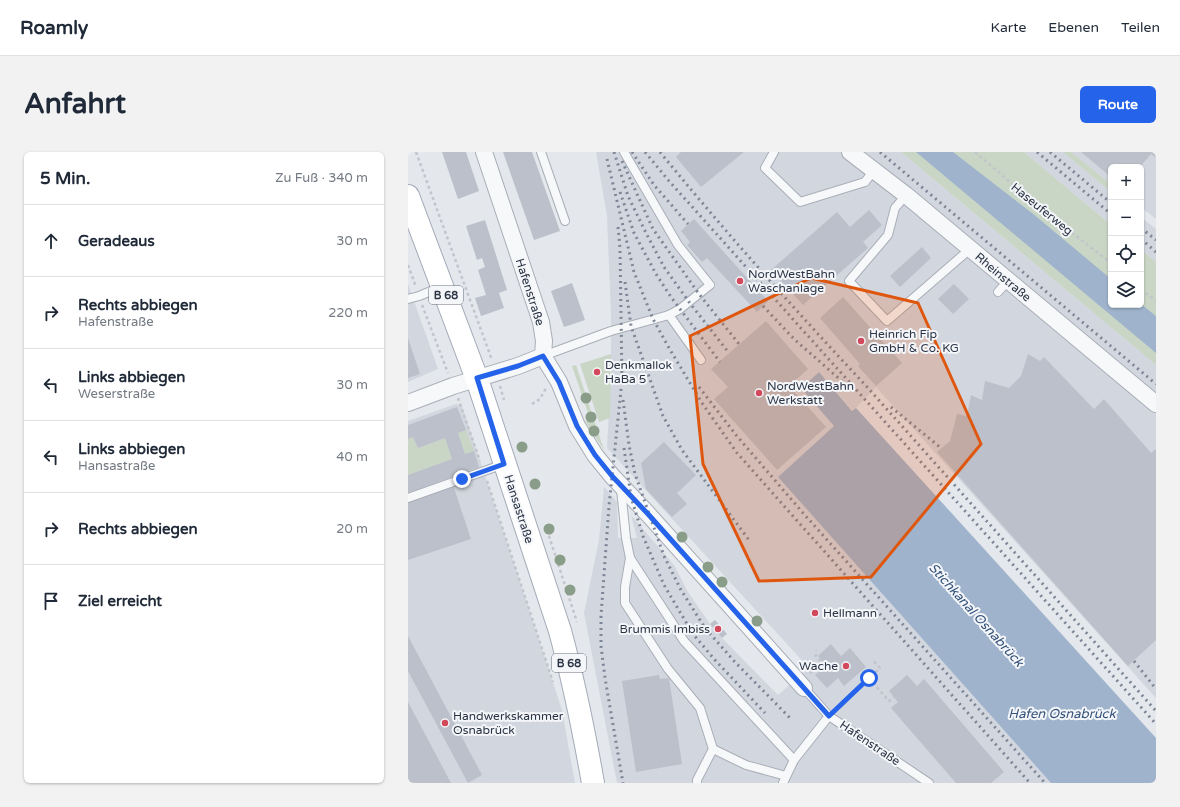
<!DOCTYPE html>
<html lang="de">
<meta charset="utf-8">
<style>
:root{--surface:#fff;--page:#f2f2f3;--text:#1f2937;--muted:#747a83;--line:#e0e1e3;--accent:#2563eb}
body{margin:0;font-family:"Varela Round",sans-serif;background:var(--page);color:var(--text)}
.controls{position:absolute;right:12px;top:12px;display:grid;overflow:hidden;border-radius:6px;box-shadow:0 1px 3px #0004}
.controls button{width:36px;height:36px;display:grid;place-items:center;padding:0;border:0;border-bottom:1px solid var(--line);background:var(--surface);color:var(--text);font:20px sans-serif}
.stop{position:absolute;width:12px;height:12px;margin:-9px;border:3px solid #2563eb;border-radius:50%;background:#fff}
.stop.end{background:#2563eb;border-color:#fff;box-shadow:0 1px 4px #0008}
.list{margin:0;padding:0;list-style:none}
h2{display:flex;justify-content:space-between;align-items:center;height:52px;margin:0;padding:0 16px;font-size:17px}
h2 small{font-size:13px;font-weight:400;color:var(--muted)}
.list li{display:grid;grid-template-columns:26px 1fr auto;gap:12px;align-items:center;box-sizing:border-box;height:72px;padding:0 16px;border-top:1px solid var(--line)}
.list b{display:block;font-size:15px;white-space:nowrap}
.list p{margin:0;font-size:13px;white-space:nowrap;color:var(--muted)}
.list em{font-size:13px;font-style:normal;color:var(--muted)}
.icon{flex:none;width:22px;height:22px;fill:none;stroke:currentColor;stroke-width:2;stroke-linecap:round;stroke-linejoin:round}
.map{position:relative;flex:none;width:748px;height:631px;overflow:hidden;border-radius:6px}
header{display:flex;align-items:center;gap:24px;box-sizing:border-box;height:56px;padding:0 20px;background:var(--surface);border-bottom:1px solid var(--line)}
header strong{font-size:19px}
nav{display:flex;gap:22px;margin-inline-start:auto;font-size:14px}
.intro{display:flex;align-items:center;justify-content:space-between;box-sizing:border-box;height:96px;padding:0 24px}
h1{margin:0;font-size:28px}
.button{padding:10px 18px;border-radius:6px;background:var(--accent);color:#fff;font-size:14px;font-weight:700}
main{display:flex;gap:24px;padding:0 24px}
aside{flex:1;background:var(--surface);border-radius:6px;box-shadow:0 1px 3px #0004}
.map>svg:first-child{display:block}
</style>
<header>
<strong>Roamly</strong>
<nav><a>Karte</a><a>Ebenen</a><a>Teilen</a></nav>
</header>
<div class="intro"><h1>Anfahrt</h1><a class="button">Route</a></div>
<main>
<aside>
<h2>5 Min.<small>Zu Fuß · 340 m</small></h2>
<ul class="list">
<li><svg class="icon" aria-label="ahead" viewBox="0 0 24 24"><path d="M12 20V5M6 11l6-6 6 6"/></svg><div><b>Geradeaus</b></div><em>30 m</em></li>
<li><svg class="icon" aria-label="right" viewBox="0 0 24 24"><path d="M7 20v-9h11M14 6l5 5-5 5"/></svg><div><b>Rechts abbiegen</b><p>Hafenstraße</p></div><em>220 m</em></li>
<li><svg class="icon" aria-label="left" viewBox="0 0 24 24"><path d="M17 20v-9H6M10 6l-5 5 5 5"/></svg><div><b>Links abbiegen</b><p>Weserstraße</p></div><em>30 m</em></li>
<li><svg class="icon" aria-label="left" viewBox="0 0 24 24"><path d="M17 20v-9H6M10 6l-5 5 5 5"/></svg><div><b>Links abbiegen</b><p>Hansastraße</p></div><em>40 m</em></li>
<li><svg class="icon" aria-label="right" viewBox="0 0 24 24"><path d="M7 20v-9h11M14 6l5 5-5 5"/></svg><div><b>Rechts abbiegen</b></div><em>20 m</em></li>
<li><svg class="icon" aria-label="arrive" viewBox="0 0 24 24"><path d="M6 21V4h12l-3 4 3 4H6"/></svg><div><b>Ziel erreicht</b></div></li>
</ul>
</aside>
<div class="map">
<svg width="748" height="631" viewBox="0 0 748 631">
<rect width="100%" height="100%" fill="#e4e7ec"/>
<!-- built -->
<g fill="#d2d6de">
<polygon points="188,0 493,0 748,213 748,546 468,235 445,259 411,220 393,236 426,274 370,325 643,631 209,631 176,461 191,388 196,335 209,350 210,386 229,386 223,363 266,413 280,440 302,472 314,486 370,543 401,516 199,296 203,220 203,162 199,64"/>
<polygon points="616,0 655,0 703,40 703,73"/>
<polygon points="663,0 748,0 748,67 733,55 733,15 703,15 703,32"/>
<polygon points="733,65 748,77 748,110 733,98"/>
<polygon points="0,132 30,217 0,230"/>
<polygon points="48,252 54,254 154,558 167,631 0,631 0,269"/>
</g>
<!-- green -->
<g fill="#c9d6c5">
<polygon points="493,0 616,0 703,73 703,153 733,153 733,98 748,110 748,213"/>
<polygon points="655,0 663,0 703,32 703,40"/>
<polygon points="203,202 202,266 191,270 172,212"/>
<polygon points="168,213 196,298 177,269 182,267 164,214"/>
<polygon points="58,278 66,299 57,302 50,281"/>
<polygon points="5,285 10,296 37,286 44,307 0,323 0,287"/>
</g>
<!-- water -->
<g fill="#9fb4cc">
<polygon points="508,0 545,0 624,61 703,127 703,153 733,153 733,152 748,164 748,201"/>
<polygon points="411,220 444,259 448,256 748,586 748,631 643,631 370,325 426,274 393,236"/>
</g>
<!-- building -->
<g fill="#bbc0ca">
<polygon points="34,0 58,0 71,39 50,47"/>
<polygon points="95,0 124,0 152,79 126,88"/>
<polygon points="273,0 336,0 293,35 268,5"/>
<polygon points="673,0 748,0 748,3 747,5 743,2 732,15 721,15 717,12 715,15 703,15 703,25"/>
<polygon points="461,58 474,73 455,90 460,96 395,153 363,118 429,60 442,75"/>
<polygon points="286,67 360,149 349,160 299,106 294,110 279,93 282,90 273,79"/>
<polygon points="77,68 99,138 91,141 96,156 73,164 67,146 78,143 70,118 77,115 74,106 69,108 58,74"/>
<polygon points="514,95 523,106 492,135 482,124"/>
<polygon points="164,131 177,168 156,175 143,139"/>
<polygon points="546,132 561,147 545,162 530,147"/>
<polygon points="435,145 494,211 468,234 450,214 452,212 412,166"/>
<polygon points="358,169 400,217 381,234 418,275 369,318 306,247 320,235 303,217"/>
<polygon points="0,186 12,222 0,226"/>
<polygon points="620,202 632,209 636,205 686,257 696,247 743,301 748,297 748,488 720,514 529,300 542,289 549,262 559,264 563,243 574,248 577,229 601,236 613,224"/>
<polygon points="49,255 58,278 50,281 57,302 66,299 71,315 0,341 0,323 44,307 37,286 10,296 5,285 0,287 0,273"/>
<polygon points="256,290 288,323 269,341 279,352 264,365 238,337 233,311"/>
<polygon points="45,333 63,387 0,408 0,348"/>
<polygon points="307,468 319,482 314,486 302,472"/>
<polygon points="0,484 74,623 60,631 0,519"/>
<polygon points="423,492 433,504 442,496 458,515 436,534 430,526 419,536 407,523 418,514 410,504"/>
<polygon points="251,523 252,527 261,526 274,612 228,620 214,529"/>
<polygon points="499,523 509,534 516,527 596,620 583,631 548,631 483,556 490,550 481,539"/>
<polygon points="0,550 43,631 0,631"/>
</g>
<g fill="none" stroke-linecap="round" stroke-linejoin="round">
<!-- lane casing -->
<g stroke="#a9aeb7" stroke-width="10">
<g id="lane">
<polyline points="133,0 157,69"/>
<polyline points="366,0 357,16 392,50 457,30 466,18"/>
<polyline points="498,43 487,56 480,83 441,129 479,169 562,97"/>
<polyline points="590,140 600,129"/>
<polyline points="0,147 11,144 33,135"/>
<polyline points="261,163 293,208"/>
<polyline points="135,204 203,179 261,163 272,157 302,133 270,93 216,0"/>
<polyline points="213,337 218,386 222,406 276,489 386,608"/>
<polyline points="0,346 96,312"/>
<polyline points="222,406 217,435 217,451 260,517 292,556 305,597 289,628 289,631"/>
<polyline points="396,536 421,564 521,631"/>
<polyline points="305,597 338,613 378,624"/>
<polyline points="375,631 386,608 421,564"/>
</g>
</g>
<!-- street casing -->
<g stroke="#a9aeb7" stroke-width="18">
<g id="street">
<polyline points="76,0 133,170 136,189 135,204 151,230 169,274 187,303 204,324 240,362 396,536"/>
<polyline points="442,0 498,43 748,252"/>
<polyline points="0,251 45,234 110,214 135,204"/>
</g>
</g>
<!-- primary casing -->
<g stroke="#a3abb8" stroke-width="24">
<path id="primary" d="M0 44 69 227 152 479C166 530 176 580 185 631"/>
</g>
<!-- path -->
<g stroke="#c2c5cb" stroke-width="2.5" stroke-dasharray="3 3" stroke-linecap="butt">
<polyline points="8,0 84,208"/>
<polyline points="567,0 637,60 703,111"/>
<polyline points="0,113 8,135"/>
<polyline points="733,137 748,149"/>
<polyline points="14,153 40,221"/>
<polyline points="92,234 96,248"/>
<polyline points="50,246 72,309"/>
<polyline points="124,252 132,247 138,236"/>
<polyline points="79,329 145,530"/>
<polyline points="139,378 169,470"/>
<polyline points="402,521 414,511 408,504 408,498"/>
<polyline points="461,526 481,549 486,545"/>
<polyline points="428,557 472,516 464,507"/>
</g>
<!-- lane -->
<use href="#lane" stroke="#f7f8fa" stroke-width="8"/>
<!-- street -->
<use href="#street" stroke="#f7f8fa" stroke-width="16"/>
<!-- primary -->
<use href="#primary" stroke="#fff" stroke-width="22"/>
<!-- rail -->
<g stroke="#7d8696" stroke-width="3" stroke-dasharray="2 4" stroke-linecap="butt">
<polyline points="206,0 220,44 238,81 256,115 281,150 321,201"/>
<polyline points="224,0 246,33 280,72"/>
<polyline points="237,0 261,29 748,572"/>
<path d="M252 0C318 81 388 159 460 236L748 559"/>
<polyline points="472,0 748,232"/>
<polyline points="629,0 703,62"/>
<polyline points="642,0 703,51"/>
<polyline points="199,7 226,120 245,167 261,196 294,251 329,301 622,631"/>
<polyline points="214,9 245,77 291,142 331,192"/>
<polyline points="212,40 226,81 248,122 263,145 312,210"/>
<polyline points="210,75 212,96 214,228 201,354 193,464 193,494 197,526 215,631"/>
<polyline points="733,76 748,88"/>
<polyline points="733,87 748,100"/>
<polyline points="217,130 223,174 255,264 274,298 341,388"/>
<polyline points="355,154 386,187 436,231"/>
<polyline points="291,235 328,283 395,361 637,631"/>
<polyline points="215,248 221,293 227,322 256,404 273,438 297,476 326,509 382,566"/>
<polyline points="483,255 533,296"/>
<polyline points="216,296 223,345 235,384 256,433 285,482 307,508 357,561"/>
<polyline points="726,509 748,537"/>
</g>
</g>
<!-- trees -->
<g fill="#899d89">
<circle cx="178" cy="246" r="5.5"/>
<circle cx="183" cy="265" r="5.5"/>
<circle cx="186" cy="279" r="5.5"/>
<circle cx="114" cy="295" r="5.5"/>
<circle cx="127" cy="332" r="5.5"/>
<circle cx="141" cy="377" r="5.5"/>
<circle cx="274" cy="385" r="5.5"/>
<circle cx="152" cy="408" r="5.5"/>
<circle cx="300" cy="415" r="5.5"/>
<circle cx="314" cy="430" r="5.5"/>
<circle cx="162" cy="438" r="5.5"/>
<circle cx="349" cy="469" r="5.5"/>
</g>
<g fill="none" stroke-linecap="round" stroke-linejoin="round">
<!-- route -->
<polyline stroke="#2563eb" stroke-width="5" points="54,327 96,312 69,226 110,214 135,204 151,230 169,274 187,303 204,324 240,362 421,564 461,526"/>
</g>
<!-- marked area -->
<path fill="#df570f" fill-opacity="0.2" stroke="#df570f" stroke-width="3" stroke-linejoin="round" d="M403 126 510 151 573 292 463 425 351 429 295 312 282 184Z"/>
<!-- markers -->
<g fill="#d1495b" stroke="#f4f6f9" stroke-width="1.5">
<circle cx="332" cy="129" r="4"/>
<circle cx="453" cy="189" r="4"/>
<circle cx="189" cy="220" r="4"/>
<circle cx="351" cy="241" r="4"/>
<circle cx="407" cy="461" r="4"/>
<circle cx="310" cy="477" r="4"/>
<circle cx="438" cy="514" r="4"/>
<circle cx="37" cy="571" r="4"/>
</g>
<g text-anchor="middle" dominant-baseline="central" stroke-width="4" stroke-linejoin="round" paint-order="stroke">
<!-- shield labels -->
<g fill="#f4f6f9" stroke="#676e7b" stroke-width="1">
<rect x="21" y="134" width="34" height="18" rx="3"/>
<rect x="144" y="502" width="34" height="18" rx="3"/>
</g>
<g font-size="11" font-weight="bold" fill="#2b3445">
<text x="38" y="143">B 68</text>
<text x="161" y="511">B 68</text>
</g>
<!-- street labels -->
<g font-size="12" fill="#2b3445" stroke="#f4f6f9">
<text transform="translate(634 57) rotate(39)">Haseuferweg</text>
<text transform="translate(595 125) rotate(40)">Rheinstraße</text>
<text transform="translate(122 140) rotate(72)">Hafenstraße</text>
<text transform="translate(111 357) rotate(72)">Hansastraße</text>
<text transform="translate(462 591) rotate(34)">Hafenstraße</text>
</g>
<!-- poi labels -->
<g font-size="12" fill="#2b3445" stroke="#f4f6f9" text-anchor="start">
<text x="340" y="122">NordWestBahn<tspan x="340" dy="14">Waschanlage</tspan></text>
<text x="461" y="182">Heinrich Fip<tspan x="461" dy="14">GmbH &amp; Co. KG</tspan></text>
<text x="197" y="213">Denkmallok<tspan x="197" dy="14">HaBa 5</tspan></text>
<text x="359" y="234">NordWestBahn<tspan x="359" dy="14">Werkstatt</tspan></text>
<text x="415" y="461">Hellmann</text>
<text x="302" y="477" text-anchor="end">Brummis Imbiss</text>
<text x="430" y="514" text-anchor="end">Wache</text>
<text x="45" y="564">Handwerkskammer<tspan x="45" dy="14">Osnabrück</tspan></text>
</g>
<!-- water labels -->
<g font-size="13" font-style="italic" fill="#34527a" stroke="#f4f6f9">
<text transform="translate(568 463) rotate(48)">Stichkanal Osnabrück</text>
<text x="654" y="562">Hafen Osnabrück</text>
</g>
</g>
</svg>
<div class="controls">
<button>+</button>
<button>−</button>
<button><svg class="icon" aria-label="locate" viewBox="0 0 24 24"><circle cx="12" cy="12" r="6"/><path d="M12 2v4M12 18v4M2 12h4M18 12h4"/></svg></button>
<button><svg class="icon" aria-label="layers" viewBox="0 0 24 24"><path d="M12 4l9 5-9 5-9-5zM3 14l9 5 9-5"/></svg></button>
</div>
<div class="stop" style="left:461px;top:526px"></div>
<div class="stop end" style="left:54px;top:327px"></div>
</div>
</main>
